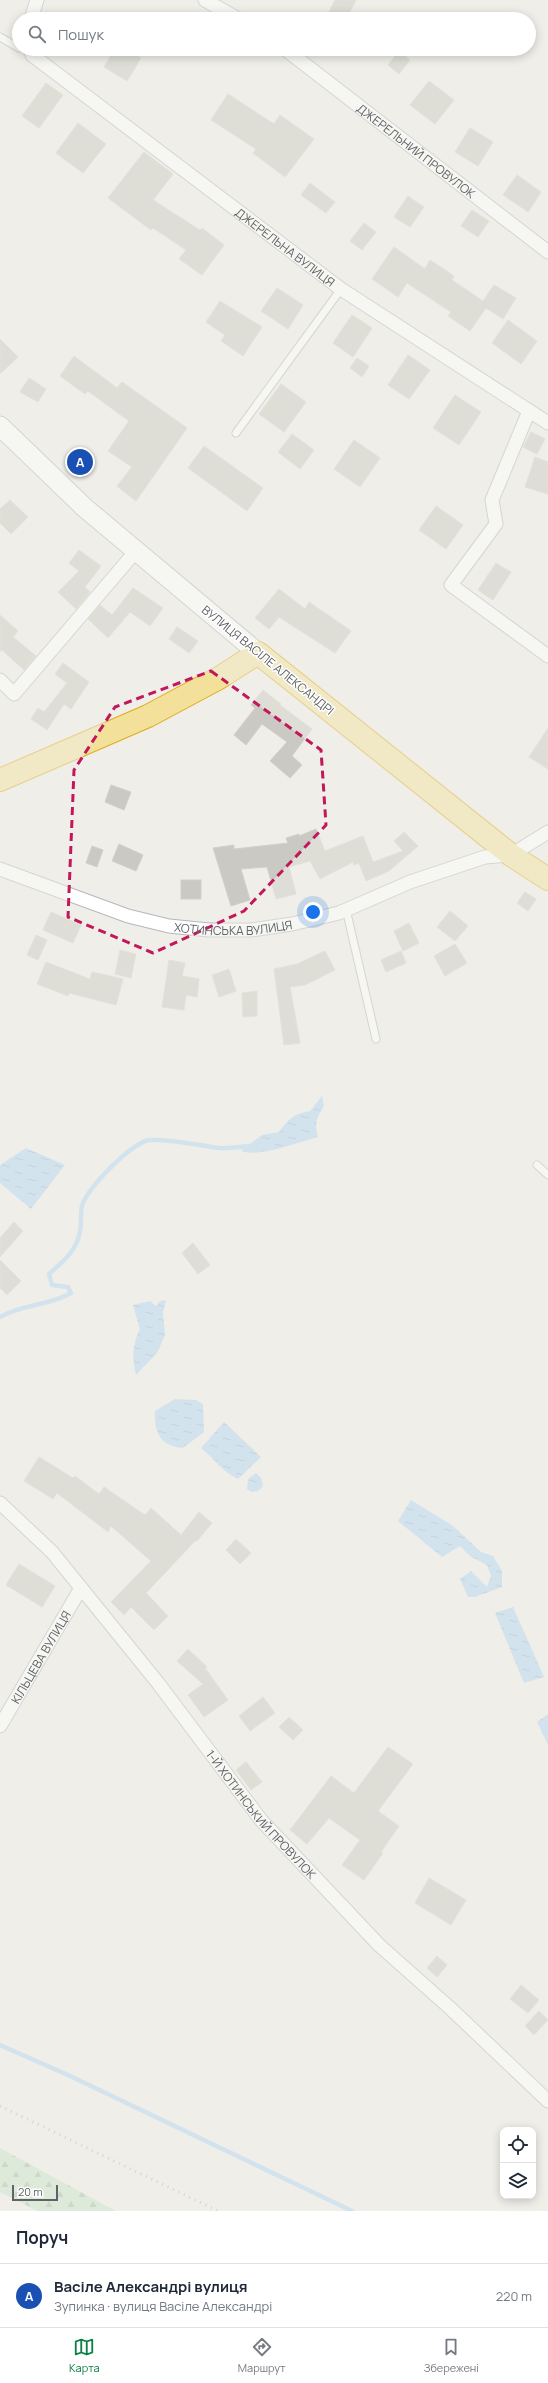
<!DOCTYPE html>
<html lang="uk">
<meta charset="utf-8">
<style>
:root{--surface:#fff;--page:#f2f2f3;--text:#1f2937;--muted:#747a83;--line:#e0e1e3;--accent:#0b8043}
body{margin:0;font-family:Manrope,sans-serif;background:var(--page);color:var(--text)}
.controls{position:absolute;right:12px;bottom:12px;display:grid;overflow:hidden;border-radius:8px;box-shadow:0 2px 10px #0003}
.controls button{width:36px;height:36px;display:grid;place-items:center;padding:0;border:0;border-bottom:1px solid var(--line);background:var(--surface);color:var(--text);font:20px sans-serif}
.scale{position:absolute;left:12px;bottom:10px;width:46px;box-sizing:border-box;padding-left:4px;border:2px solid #5f6266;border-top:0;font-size:11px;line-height:14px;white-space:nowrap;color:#5f6266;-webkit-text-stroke:3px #fff;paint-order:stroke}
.you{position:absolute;left:313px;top:912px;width:14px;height:14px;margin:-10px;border:3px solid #fff;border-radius:50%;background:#1a73e8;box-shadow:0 0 0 6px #1a73e833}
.badge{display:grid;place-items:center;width:26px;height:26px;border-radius:50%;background:var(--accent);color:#fff;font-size:13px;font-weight:700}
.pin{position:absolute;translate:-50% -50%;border:2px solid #fff;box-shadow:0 1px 4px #0006}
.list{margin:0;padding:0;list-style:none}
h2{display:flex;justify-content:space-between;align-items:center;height:52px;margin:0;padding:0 16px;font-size:17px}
h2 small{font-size:13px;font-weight:400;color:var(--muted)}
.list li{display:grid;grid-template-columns:26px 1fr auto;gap:12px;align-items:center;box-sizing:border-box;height:64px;padding:0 16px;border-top:1px solid var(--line)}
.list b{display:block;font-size:15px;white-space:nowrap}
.list p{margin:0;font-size:13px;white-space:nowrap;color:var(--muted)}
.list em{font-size:13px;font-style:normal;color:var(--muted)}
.icon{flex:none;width:22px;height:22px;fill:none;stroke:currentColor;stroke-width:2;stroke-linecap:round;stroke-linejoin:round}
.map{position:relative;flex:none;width:548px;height:2211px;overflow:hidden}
.search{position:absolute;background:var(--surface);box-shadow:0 2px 10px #0003;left:12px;right:12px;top:12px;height:44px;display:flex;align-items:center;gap:10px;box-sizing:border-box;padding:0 14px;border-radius:22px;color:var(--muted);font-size:15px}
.sheet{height:116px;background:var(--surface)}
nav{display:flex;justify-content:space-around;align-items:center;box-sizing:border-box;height:56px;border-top:1px solid var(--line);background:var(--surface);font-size:11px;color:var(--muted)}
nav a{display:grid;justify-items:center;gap:2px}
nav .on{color:var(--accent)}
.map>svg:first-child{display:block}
</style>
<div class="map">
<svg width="548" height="2211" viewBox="0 0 548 2211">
<defs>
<pattern id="forest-firs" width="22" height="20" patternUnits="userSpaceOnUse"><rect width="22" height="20" fill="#c7e4c8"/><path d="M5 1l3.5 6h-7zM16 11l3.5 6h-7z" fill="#a5bca6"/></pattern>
<pattern id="water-ripples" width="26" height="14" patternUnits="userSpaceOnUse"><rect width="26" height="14" fill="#b0d5f7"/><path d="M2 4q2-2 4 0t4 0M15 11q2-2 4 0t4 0" fill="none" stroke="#92b0cc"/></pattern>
</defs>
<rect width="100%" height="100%" fill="#efeee8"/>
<!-- forest -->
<polygon fill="url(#forest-firs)" points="0,2148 114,2210 115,2211 38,2211 0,2192"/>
<!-- water -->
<g fill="url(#water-ripples)">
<path d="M322 1096 324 1106C317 1116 314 1125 318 1137 299 1142 259 1158 241 1151L262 1135 279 1132C287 1120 295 1113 310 1111Z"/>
<polygon points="26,1148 65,1165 31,1209 0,1183 0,1165"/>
<path d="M166 1300 163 1313 165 1335 157 1353 136 1375C132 1359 132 1344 140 1329L133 1305 150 1301 156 1306 160 1301Z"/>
<path d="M175 1399 196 1400 203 1404 204 1432 183 1448C160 1446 154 1433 155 1411Z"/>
<path d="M224 1422 261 1457 238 1479C221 1471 215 1459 201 1448Z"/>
<polygon points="256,1473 261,1478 263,1486 258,1491 251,1492 247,1489 248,1479"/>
<polygon points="411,1500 453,1526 481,1552 493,1556 502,1571 502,1587 475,1597 468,1597 460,1579 471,1571 487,1587 491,1576 487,1565 470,1556 460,1546 442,1557 398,1521"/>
<polygon points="513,1607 544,1677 524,1683 495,1613"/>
<polygon points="548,1714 548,1745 537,1722"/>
</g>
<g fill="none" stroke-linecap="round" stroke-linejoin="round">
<!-- stream -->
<g stroke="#b0d5f7" stroke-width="4.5">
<path d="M0 1317C22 1304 49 1306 71 1293L68 1287 52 1285 49 1274C64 1261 77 1250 80 1231 82 1223 80 1214 82 1206 85 1190 133 1141 150 1140 173 1139 196 1145 219 1148 230 1149 244 1146 255 1146"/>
<polyline points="0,2045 68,2075 352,2211"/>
</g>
</g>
<!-- building -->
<g fill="#cbc9c4" stroke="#d4d0c6">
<polygon points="335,0 356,0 346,19 329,12"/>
<polygon points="115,49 125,49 141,58 127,81 104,67"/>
<polygon points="399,51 410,60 399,74 388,65"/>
<polygon points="429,81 454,100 435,124 410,105"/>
<polygon points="46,83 63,95 39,128 22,116"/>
<polygon points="228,94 274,124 280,115 314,139 285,177 253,153 256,149 211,120"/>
<polygon points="78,123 106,144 83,173 56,153"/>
<polygon points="470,128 493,142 478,166 455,152"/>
<polygon points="144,152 173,174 153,200 200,230 202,228 224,245 202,275 179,259 186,250 153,228 151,230 108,198"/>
<polygon points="517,175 541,192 528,212 503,195"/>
<polygon points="310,183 335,202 326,213 301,195"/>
<polygon points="408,196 424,207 410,227 394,217"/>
<polygon points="472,210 489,221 478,237 461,226"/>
<polygon points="364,223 376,232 362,250 350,241"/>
<polygon points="394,247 425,269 430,260 454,276 452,280 483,301 494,285 516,298 503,319 486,308 470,331 448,316 451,312 407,283 398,297 372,279"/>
<polygon points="277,288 303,305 288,329 261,311"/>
<polygon points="220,301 262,327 243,356 221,341 225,335 206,322"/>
<polygon points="352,315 372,328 353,357 333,343"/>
<polygon points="508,320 537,341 521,364 492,343"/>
<polygon points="0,339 18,357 0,374"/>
<polygon points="408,355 430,370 409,399 388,385"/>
<polygon points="74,356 117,388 122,382 187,428 136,501 117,486 132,467 108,451 129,421 88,391 85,394 60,376"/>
<polygon points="357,358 369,366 362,377 350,368"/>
<polygon points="29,378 46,389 38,402 20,392"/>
<polygon points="281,384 306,402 284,432 259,414"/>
<polygon points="455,395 481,412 459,445 433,428"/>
<polygon points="531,432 545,439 537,454 523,447"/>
<polygon points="292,434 314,450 300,469 278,452"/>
<polygon points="354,440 380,458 360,487 334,469"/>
<polygon points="204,446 263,488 247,511 188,468"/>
<polygon points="535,457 548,462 548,494 525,487"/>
<polygon points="10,500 28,517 11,534 0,523 0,509"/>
<polygon points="436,506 463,525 446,549 419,530"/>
<polygon points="79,550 101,566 85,587 90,592 76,609 58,592 79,571 69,563"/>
<polygon points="496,563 511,572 493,600 478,590"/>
<polygon points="133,588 163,608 150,626 130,612 108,638 88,619 100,605 112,615"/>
<polygon points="279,589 305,609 309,602 351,631 335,653 279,617 269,629 255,618"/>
<polygon points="0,615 18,631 13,637 36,656 24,670 2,650 0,652"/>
<polygon points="177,627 198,641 189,653 169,639"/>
<polygon points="63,663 89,682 71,709 64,704 47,730 31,719 38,708 44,712 67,683 55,674"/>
<polygon points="263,690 281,704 280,705 312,729 292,756 302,765 290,778 270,761 287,742 262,724 246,745 234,735 255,708 251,705"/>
<polygon points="548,728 548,769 529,757"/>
<polygon points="111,785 131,792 124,810 105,802"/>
<polygon points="316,829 325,851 363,836 373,862 403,851 394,841 404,832 418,846 389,871 366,881 359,863 354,865 353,862 320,879 310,861 289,867 296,894 276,899 267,867 241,869 250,900 231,906 213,848 234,845 234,849 288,843 286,838 299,834 299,836"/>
<polygon points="119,844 143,855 136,871 112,861"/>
<polygon points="92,846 103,850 97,867 86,863"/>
<rect x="181" y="880" width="20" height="19"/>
<polygon points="525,892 536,899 528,911 517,903"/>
<polygon points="450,911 468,926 455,941 437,927"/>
<polygon points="51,912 81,925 73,943 43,930"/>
<polygon points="409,923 419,943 403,951 394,931"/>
<polygon points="36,935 47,940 38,960 27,955"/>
<polygon points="455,944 467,963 445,976 434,956"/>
<polygon points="120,950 136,954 131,978 115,974"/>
<polygon points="325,951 335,970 305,985 290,987 300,1043 284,1045 274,969 297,964"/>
<polygon points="401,951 406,963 386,972 381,960"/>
<polygon points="169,960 185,963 182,976 199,979 197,997 186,995 184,1010 162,1007"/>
<polygon points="46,962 90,979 92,972 123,979 116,1005 69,993 68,996 37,984"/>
<polygon points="229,969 236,991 219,997 212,975"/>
<polygon points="257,991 257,1016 243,1017 242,993"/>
<polygon points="14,1222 23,1231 0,1257 0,1238"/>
<polygon points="193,1243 210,1265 198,1274 182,1253"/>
<polygon points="0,1260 21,1281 7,1295 0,1288"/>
<polygon points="39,1457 73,1478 75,1476 99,1494 104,1487 145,1515 151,1508 181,1535 199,1512 212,1523 197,1541 196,1540 146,1593 168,1616 154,1630 131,1607 124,1615 111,1602 151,1561 111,1526 108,1532 57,1493 53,1499 24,1481"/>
<polygon points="236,1539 251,1553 240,1564 226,1550"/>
<polygon points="19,1564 55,1586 42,1607 6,1585"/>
<polygon points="188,1649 207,1667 205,1668 228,1700 204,1717 188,1695 203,1684 177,1661"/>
<polygon points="263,1697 275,1713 250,1731 239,1716"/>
<polygon points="289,1717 303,1730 293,1740 279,1727"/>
<polygon points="388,1747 413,1764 378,1811 399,1826 381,1852 383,1853 364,1880 342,1865 360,1840 329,1818 307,1844 290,1830 331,1776 354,1793"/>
<polygon points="246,1762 262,1782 251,1790 236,1770"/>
<polygon points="429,1878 466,1900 451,1925 415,1903"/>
<polygon points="437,1956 447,1965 437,1977 427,1968"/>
<polygon points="521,1985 539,2000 528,2013 510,1999"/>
<polygon points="539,2011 548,2020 534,2035 525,2026"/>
</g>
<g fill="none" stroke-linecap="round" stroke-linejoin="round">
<!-- lane casing -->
<g stroke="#b5b7bb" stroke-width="9">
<g id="lane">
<polyline points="0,37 19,48"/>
<polyline points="236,433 341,289"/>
<polyline points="346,909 376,1039"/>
<polyline points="537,1165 548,1175"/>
</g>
</g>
<!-- street casing -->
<g stroke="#b5b7bb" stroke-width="15">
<g id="street">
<polyline points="205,0 238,19"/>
<polyline points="31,19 37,0"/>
<path id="s1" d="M30 49 32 55 341 289 548 423"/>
<path id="s2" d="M285 49 548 252"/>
<polyline points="529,411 492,500 496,524 451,585 548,656"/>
<polyline points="0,680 14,694 136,551"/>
<path id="s3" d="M0 869 128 916 169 926 209 930H251L292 924 339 913 410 882 485 857 511 855 548 832"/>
<path id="s4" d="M0 1503 52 1552 158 1683 261 1820 379 1945 450 2008 548 2101"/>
<path id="s5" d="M0 1726 81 1588"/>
</g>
</g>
<!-- secondary casing -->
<g stroke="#b4b6ba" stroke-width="21">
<polyline id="secondary" points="0,426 85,508 258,653"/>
</g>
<!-- highway casing -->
<g stroke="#e0aa17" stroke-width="24">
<polyline id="highway" points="0,780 148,716 219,678 258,653 511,855 548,879"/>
</g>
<!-- lane -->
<use href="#lane" stroke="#fff" stroke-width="7"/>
<!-- street -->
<use href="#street" stroke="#fff" stroke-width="13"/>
<!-- secondary -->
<use href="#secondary" stroke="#fff" stroke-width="19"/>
<!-- highway -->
<use href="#highway" stroke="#f3e09b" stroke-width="22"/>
<!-- rail -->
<polyline stroke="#b5b6b6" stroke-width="3" stroke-dasharray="1 5" stroke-linecap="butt" points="0,2106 218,2211"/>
</g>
<!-- marked area -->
<path d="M0 0H548V2211H0ZM211 671 321 750 326 825 244 911 153 953 68 917 74 770 115 707Z" fill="#efeee8" fill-opacity=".55" fill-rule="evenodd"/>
<path fill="none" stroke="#c2185b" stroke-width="3" stroke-dasharray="8 5" stroke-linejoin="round" d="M211 671 321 750 326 825 244 911 153 953 68 917 74 770 115 707Z"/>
<g text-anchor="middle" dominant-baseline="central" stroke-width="3" stroke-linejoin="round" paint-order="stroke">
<!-- street labels -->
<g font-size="12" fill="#5f6266" stroke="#fff">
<text stroke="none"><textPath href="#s2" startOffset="166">ДЖЕРЕЛЬНИЙ ПРОВУЛОК</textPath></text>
<text stroke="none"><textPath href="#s1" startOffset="324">ДЖЕРЕЛЬНА ВУЛИЦЯ</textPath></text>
<text transform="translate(268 660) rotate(39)">ВУЛИЦЯ ВАСІЛЕ АЛЕКСАНДРІ</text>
<text stroke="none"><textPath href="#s3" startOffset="243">ХОТИНСЬКА ВУЛИЦЯ</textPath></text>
<text stroke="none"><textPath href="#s5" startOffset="80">КІЛЬЦЕВА ВУЛИЦЯ</textPath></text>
<text stroke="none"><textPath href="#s4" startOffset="407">1-Й ХОТИНСЬКИЙ ПРОВУЛОК</textPath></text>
</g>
</g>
</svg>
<div class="controls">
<button><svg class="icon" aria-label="locate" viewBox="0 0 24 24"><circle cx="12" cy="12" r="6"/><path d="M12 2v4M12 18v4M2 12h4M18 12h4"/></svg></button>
<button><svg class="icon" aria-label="layers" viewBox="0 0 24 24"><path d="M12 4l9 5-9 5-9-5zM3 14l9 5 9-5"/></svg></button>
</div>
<div class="scale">20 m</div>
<div class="you"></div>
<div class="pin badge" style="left:80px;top:462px;background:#1a4fb4">A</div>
<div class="search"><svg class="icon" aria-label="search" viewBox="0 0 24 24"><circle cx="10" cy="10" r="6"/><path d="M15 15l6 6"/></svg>Пошук</div>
</div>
<section class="sheet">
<h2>Поруч<small></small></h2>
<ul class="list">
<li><span class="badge" style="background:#1a4fb4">A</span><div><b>Васіле Александрі вулиця</b><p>Зупинка · вулиця Васіле Александрі</p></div><em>220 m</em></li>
</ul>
</section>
<nav>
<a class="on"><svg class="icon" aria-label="map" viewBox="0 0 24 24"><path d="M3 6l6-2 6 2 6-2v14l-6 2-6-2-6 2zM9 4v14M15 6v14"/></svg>Карта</a>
<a><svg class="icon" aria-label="directions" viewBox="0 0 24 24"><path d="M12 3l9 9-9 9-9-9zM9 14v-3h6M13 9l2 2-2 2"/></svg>Маршрут</a>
<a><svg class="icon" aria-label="saved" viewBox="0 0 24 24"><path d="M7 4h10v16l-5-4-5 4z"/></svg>Збережені</a>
</nav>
